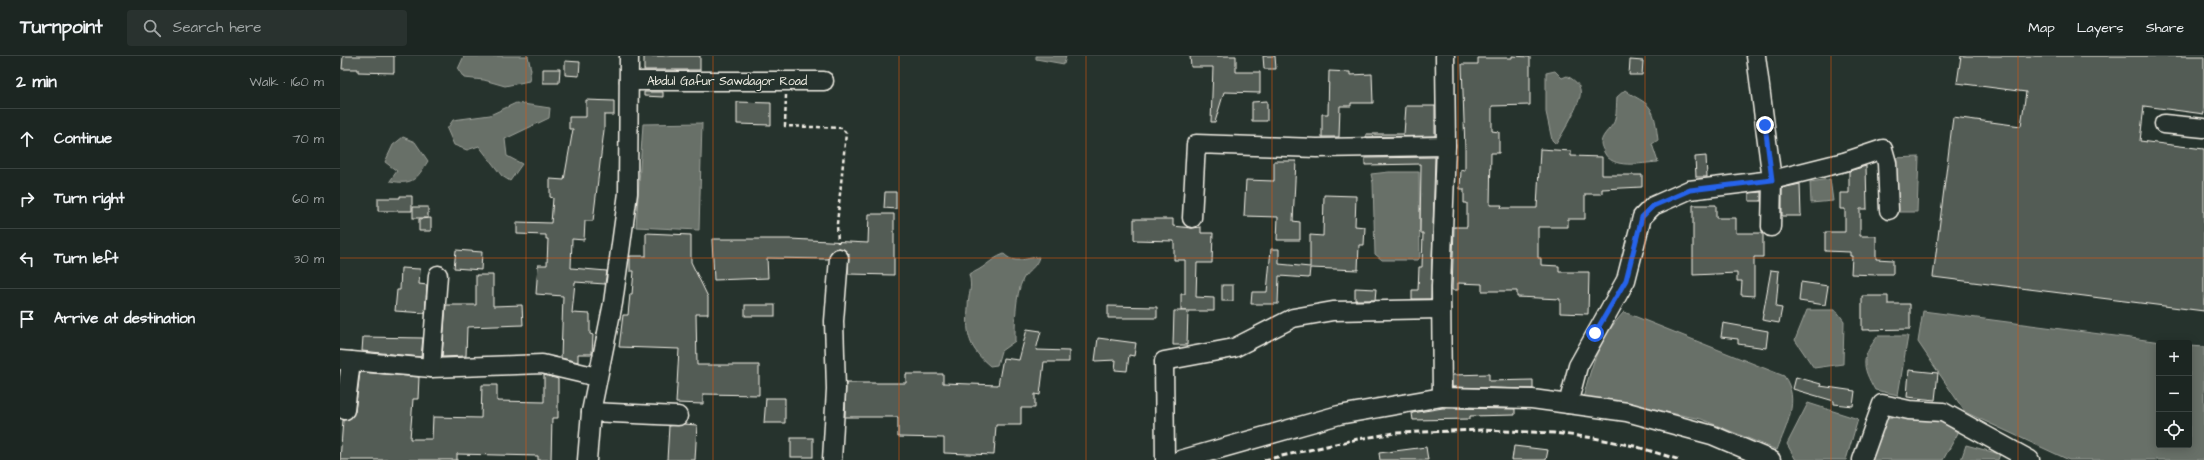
<!DOCTYPE html>
<meta charset="utf-8">
<style>
:root{--surface:#1c2622;--page:#29322f;--text:#f1f3f6;--muted:#a0a5a5;--line:#3a4340}
body{margin:0;font-family:"Architects Daughter",sans-serif;background:var(--page);color:var(--text)}
.controls{position:absolute;right:12px;bottom:12px;display:grid;overflow:hidden;border-radius:4px;box-shadow:0 2px 10px #0003}
.controls button{width:36px;height:36px;display:grid;place-items:center;padding:0;border:0;border-bottom:1px solid var(--line);background:var(--surface);color:var(--text);font:20px sans-serif}
.stop{position:absolute;width:12px;height:12px;margin:-9px;border:3px solid #2563eb;border-radius:50%;background:#fff}
.stop.end{background:#2563eb;border-color:#fff;box-shadow:0 1px 4px #0008}
.list{margin:0;padding:0;list-style:none}
h2{display:flex;justify-content:space-between;align-items:center;height:52px;margin:0;padding:0 16px;font-size:17px}
h2 small{font-size:13px;font-weight:400;color:var(--muted)}
.list li{display:grid;grid-template-columns:26px 1fr auto;gap:12px;align-items:center;box-sizing:border-box;height:60px;padding:0 16px;border-top:1px solid var(--line)}
.list b{display:block;font-size:15px;white-space:nowrap}
.list em{font-size:13px;font-style:normal;color:var(--muted)}
.icon{flex:none;width:22px;height:22px;fill:none;stroke:currentColor;stroke-width:2;stroke-linecap:round;stroke-linejoin:round}
.map{position:relative;flex:none;width:1864px;height:404px;overflow:hidden}
header{display:flex;align-items:center;gap:24px;box-sizing:border-box;height:56px;padding:0 20px;background:var(--surface);border-bottom:1px solid var(--line)}
header strong{font-size:19px}
nav{display:flex;gap:22px;margin-inline-start:auto;font-size:14px}
.search{width:280px;height:36px;background:var(--page);display:flex;align-items:center;gap:10px;box-sizing:border-box;padding:0 14px;border-radius:4px;color:var(--muted);font-size:15px}
main{display:flex}
aside{flex:1;background:var(--surface)}
.map>svg:first-child{display:block}
</style>
<header>
<strong>Turnpoint</strong>
<div class="search"><svg class="icon" aria-label="search" viewBox="0 0 24 24"><circle cx="10" cy="10" r="6"/><path d="M15 15l6 6"/></svg>Search here</div>
<nav><a>Map</a><a>Layers</a><a>Share</a></nav>
</header>
<main>
<aside>
<h2>2 min<small>Walk · 160 m</small></h2>
<ul class="list">
<li><svg class="icon" aria-label="ahead" viewBox="0 0 24 24"><path d="M12 20V5M6 11l6-6 6 6"/></svg><div><b>Continue</b></div><em>70 m</em></li>
<li><svg class="icon" aria-label="right" viewBox="0 0 24 24"><path d="M7 20v-9h11M14 6l5 5-5 5"/></svg><div><b>Turn right</b></div><em>60 m</em></li>
<li><svg class="icon" aria-label="left" viewBox="0 0 24 24"><path d="M17 20v-9H6M10 6l-5 5 5 5"/></svg><div><b>Turn left</b></div><em>30 m</em></li>
<li><svg class="icon" aria-label="arrive" viewBox="0 0 24 24"><path d="M6 21V4h12l-3 4 3 4H6"/></svg><div><b>Arrive at destination</b></div></li>
</ul>
</aside>
<div class="map">
<svg width="1864" height="404" viewBox="0 0 1864 404">
<rect width="100%" height="100%" fill="#26332d"/>
<filter id="ink" filterUnits="userSpaceOnUse"><feTurbulence type="fractalNoise" baseFrequency=".025" numOctaves="2"/><feDisplacementMap in="SourceGraphic" scale="8" xChannelSelector="R" yChannelSelector="G"/><feConvolveMatrix kernelMatrix="1 2 1 2 8 2 1 2 1" color-interpolation-filters="sRGB"/></filter>
<g filter="url(#ink)">
<!-- water -->
<g fill="#676f68" stroke="#9fa39b">
<polygon points="124,0 188,0 191,14 189,25 165,30 144,24 124,22 118,13"/>
<polygon points="696,0 726,0 724,8 696,3"/>
<path d="M1215 15 1222 22 1227 20C1248 31 1240 42 1232 60 1227 70 1222 78 1216 88L1212 84 1206 56V17Z"/>
<path d="M1285 34C1291 39 1298 42 1304 46 1316 54 1316 71 1318 84L1312 88 1318 106C1301 107 1272 114 1264 96 1263 93 1261 90 1261 87 1262 77 1274 71 1275 63 1277 56 1276 49 1277 41Z"/>
<polygon points="176,47 210,52 209,62 165,83 167,100 182,108 170,125 162,120 139,90 127,94 114,89 107,73 113,64 150,59"/>
<polygon points="362,67 359,174 296,171 303,68"/>
<path d="M63 81 75 86 88 105C76 124 73 129 50 125L57 115 45 106 53 89Z"/>
<polygon points="1579,101 1577,156 1557,156 1553,102"/>
<polygon points="1049,116 1079,116 1080,201 1078,204 1042,204 1035,198 1033,127 1031,118"/>
<polygon points="1490,123 1493,145 1471,147 1470,126"/>
<path d="M664 198C675 209 684 202 699 201 696 212 688 214 683 223 675 240 675 266 675 285L661 295 657 309 650 310C629 292 626 280 628 252 628 237 633 234 629 218 645 213 648 204 664 198Z"/>
<polygon points="1467,254 1496,254 1504,265 1503,308 1474,312 1455,284"/>
<polygon points="1583,255 1829,287 1819,287 1819,389 1849,389 1849,290 1864,291 1864,404 1729,404 1625,356 1578,286"/>
<path d="M1284 256 1444 320C1461 344 1446 370 1437 394L1361 363 1276 346 1243 342C1252 308 1259 283 1284 256Z"/>
<path d="M1538 280H1568L1558 339 1535 334C1521 309 1521 302 1538 280Z"/>
<polygon points="1468,347 1518,363 1506,404 1456,404 1447,388"/>
<polygon points="1577,359 1606,368 1618,377 1603,404 1529,404 1545,362"/>
<polygon points="1626,389 1660,398 1658,404 1621,404"/>
</g>
<!-- building -->
<g fill="#525c55" stroke="#f4f1e8">
<polygon points="3,0 54,0 54,17 18,16 18,13 2,13"/>
<rect x="304" y="0" width="56" height="14"/>
<polygon points="850,0 896,0 896,16 920,16 920,37 884,36 875,66 871,66 873,11 851,11"/>
<polygon points="923,0 935,0 936,13 924,13"/>
<polygon points="1172,0 1190,1 1190,49 1152,50 1152,75 1159,76 1159,97 1151,97 1150,149 1162,149 1161,152 1197,152 1200,93 1231,95 1231,100 1262,101 1262,119 1302,119 1302,131 1262,133 1262,138 1245,138 1245,163 1228,163 1228,171 1198,171 1198,202 1201,202 1201,209 1219,210 1219,216 1249,216 1248,258 1220,257 1220,243 1177,241 1177,235 1142,235 1142,228 1118,227 1118,234 1112,234 1114,171 1127,171 1127,147 1124,147 1124,133 1120,133 1121,114 1125,115 1125,93 1122,8 1138,8 1138,2 1172,2"/>
<polygon points="1621,0 1864,0 1864,58 1804,50 1800,85 1864,93 1864,255 1593,221 1613,61 1681,70 1686,36 1617,27"/>
<polygon points="1290,4 1303,5 1302,19 1289,19"/>
<polygon points="225,5 240,6 239,20 225,19"/>
<polygon points="203,13 220,13 219,27 203,27"/>
<polygon points="989,15 1010,16 1010,19 1032,18 1033,47 1011,47 1011,50 1000,50 999,81 982,81 982,58 988,58"/>
<polygon points="304,36 323,36 323,41 304,40"/>
<polygon points="246,44 274,45 274,59 264,59 264,74 253,165 245,165 244,184 232,183 231,212 267,215 265,228 235,226 232,257 250,258 250,278 253,279 252,298 238,298 238,306 221,302 223,240 196,238 198,209 207,209 208,183 206,183 206,179 177,178 177,166 211,167 213,142 210,141 210,123 224,124 233,73 229,73 229,61 246,61"/>
<polygon points="927,45 927,65 912,65 912,46"/>
<polygon points="397,46 431,47 431,69 397,68"/>
<polygon points="1066,50 1095,50 1095,80 1026,81 1026,78 1064,78"/>
<polygon points="1366,100 1367,121 1356,121 1355,101"/>
<polygon points="1095,101 1091,243 1072,243 1072,234 1078,234 1079,211 1082,211 1083,177 1080,177 1081,108 1025,109 1025,102"/>
<polygon points="934,105 956,105 953,165 960,166 960,184 937,184 938,161 904,160 906,124 934,125"/>
<polygon points="1526,110 1527,153 1520,153 1520,180 1536,180 1536,203 1553,204 1553,218 1536,218 1536,219 1511,218 1512,200 1510,200 1510,196 1485,195 1485,176 1505,176 1505,153 1500,153 1500,137 1509,137 1509,115"/>
<polygon points="1460,128 1461,160 1442,160 1442,132"/>
<polygon points="545,136 556,136 556,153 544,152"/>
<polygon points="1421,136 1421,145 1409,145 1409,137"/>
<polygon points="984,139 1016,140 1015,170 1025,171 1024,189 1019,189 1018,214 970,212 969,222 939,220 938,248 911,248 912,236 927,236 931,193 939,193 939,208 970,211 970,179 983,180"/>
<polygon points="60,140 72,140 72,155 38,155 38,142 60,142"/>
<polygon points="1353,149 1376,149 1376,162 1396,162 1396,177 1423,177 1423,201 1414,201 1414,240 1401,239 1402,225 1397,225 1397,217 1353,219"/>
<rect x="73" y="151" width="15" height="11"/>
<polygon points="529,158 554,158 554,219 508,218 509,198 505,194 499,192 491,196 488,203 427,202 428,222 374,224 372,183 450,183 528,187"/>
<polygon points="91,162 91,175 79,175 79,163"/>
<polygon points="794,163 833,163 833,170 852,172 861,171 861,177 873,177 872,207 857,207 856,241 874,242 874,255 841,255 841,238 845,238 845,204 834,204 834,185 794,184"/>
<polygon points="306,177 351,179 351,206 368,241 368,258 356,258 357,309 419,309 419,339 363,338 363,348 336,347 339,293 279,291 283,259 288,259 290,238 292,238 294,215 290,215 290,200 306,200"/>
<polygon points="116,194 142,196 141,214 114,212"/>
<polygon points="61,212 80,213 79,228 87,229 85,257 55,255 57,234 60,234"/>
<polygon points="1431,214 1439,215 1436,251 1442,252 1439,267 1422,264"/>
<polygon points="136,219 153,219 153,250 182,249 183,269 127,271 126,300 102,301 106,249 136,249"/>
<polygon points="1461,226 1488,230 1485,249 1459,245"/>
<rect x="882" y="229" width="11" height="16"/>
<polygon points="1015,232 1036,233 1035,244 1015,244"/>
<polygon points="1522,240 1548,240 1548,248 1570,248 1570,273 1522,274"/>
<rect x="405" y="249" width="30" height="11"/>
<polygon points="768,250 817,251 817,262 768,262"/>
<polygon points="834,255 848,255 847,289 833,289"/>
<polygon points="1383,267 1428,275 1426,292 1398,288 1398,283 1381,281"/>
<polygon points="687,273 701,275 696,294 729,295 729,306 704,306 700,339 695,338 695,352 681,352 681,369 656,369 654,399 604,397 604,382 558,381 558,361 505,361 506,327 566,327 566,318 603,318 603,327 658,329 663,302 679,304"/>
<polygon points="23,281 83,282 81,301 22,295"/>
<polygon points="758,282 796,287 794,300 789,299 787,315 775,314 776,304 755,305"/>
<polygon points="1569,314 1598,317 1595,344 1567,341"/>
<polygon points="20,316 79,321 78,343 73,343 70,383 92,383 93,361 141,362 142,329 157,329 157,345 204,346 204,319 218,323 218,362 212,362 211,404 198,404 198,400 117,398 117,404 0,404 3,364 9,363 15,356"/>
<polygon points="1149,318 1149,325 1193,324 1193,333 1112,331 1112,319"/>
<polygon points="1456,321 1481,328 1480,330 1515,335 1513,350 1494,348 1494,345 1453,333"/>
<polygon points="426,342 445,342 445,367 424,367"/>
<polygon points="1103,352 1175,353 1175,359 1130,360 1130,363 1073,364 1072,357"/>
<polygon points="344,368 357,369 355,404 327,404 329,370"/>
<rect x="451" y="382" width="22" height="19"/>
<polygon points="1174,390 1208,394 1206,404 1172,404"/>
<polygon points="1086,391 1088,404 1040,404 1039,397"/>
</g>
<g fill="none" stroke-linecap="round" stroke-linejoin="round">
<!-- minor casing -->
<g stroke="#f4f1e8" stroke-width="21">
<g id="minor">
<polyline points="1105,0 1106,90 1101,231 1102,341 1192,343 1287,356 1372,379 1431,404"/>
<polyline points="289,25 484,25"/>
<polyline points="1824,68 1864,72"/>
<polyline points="852,162 856,88 977,92 1106,90"/>
<polyline points="1431,171 1432,124 1504,106 1543,93 1547,107 1549,154"/>
<polyline points="0,304 91,312 202,308 257,321"/>
<polyline points="91,312 98,219"/>
<polyline points="1228,348 1238,310 1286,224 1302,161 1313,150 1349,134 1432,124 1416,0"/>
<polyline points="5,354 11,305"/>
<polyline points="251,356 338,360"/>
<polyline points="247,404 251,356 273,247 288,137 289,0"/>
<polyline points="492,404 496,333 494,265 499,202"/>
<polyline points="825,404 824,305 894,292 953,262 993,255 1101,253"/>
<polyline points="840,404 999,359 1102,341"/>
<polyline points="1522,404 1542,348 1569,354 1603,356 1690,404"/>
</g>
</g>
<!-- path -->
<polyline stroke="#f4f1e8" stroke-width="2.5" stroke-dasharray="4 3" stroke-linecap="butt" points="446,39 445,70 502,72 506,77 497,168 498,187"/>
<!-- minor -->
<use href="#minor" stroke="#26332d" stroke-width="18"/>
<!-- rail -->
<polyline stroke="#f4f1e8" stroke-width="3" stroke-dasharray="6 3" stroke-linecap="butt" points="924,404 1018,383 1055,377 1141,374 1214,377 1254,382 1294,390 1340,404"/>
</g>
</g>
<g fill="none" stroke-linecap="round" stroke-linejoin="round" filter="url(#ink)">
<!-- route -->
<polyline stroke="#2563eb" stroke-width="5" points="1255,277 1286,224 1302,161 1313,150 1350,134 1432,124 1425,69"/>
</g>
<!-- grid -->
<path fill="none" stroke="#e8590c" stroke-width="1" stroke-opacity="0.55" d="M186 0V404M373 0V404M559 0V404M746 0V404M932 0V404M1118 0V404M1305 0V404M1491 0V404M1678 0V404M0 202H1864"/>
<g text-anchor="middle" dominant-baseline="central" stroke-width="3" stroke-linejoin="round" paint-order="stroke">
<!-- street labels -->
<g font-size="12" fill="#f4f1e8" stroke="#26332d">
<text x="387" y="25">Abdul Gafur Sawdagor Road</text>
</g>
</g>
</svg>
<div class="controls">
<button>+</button>
<button>−</button>
<button><svg class="icon" aria-label="locate" viewBox="0 0 24 24"><circle cx="12" cy="12" r="6"/><path d="M12 2v4M12 18v4M2 12h4M18 12h4"/></svg></button>
</div>
<div class="stop" style="left:1255px;top:277px"></div>
<div class="stop end" style="left:1425px;top:69px"></div>
</div>
</main>
